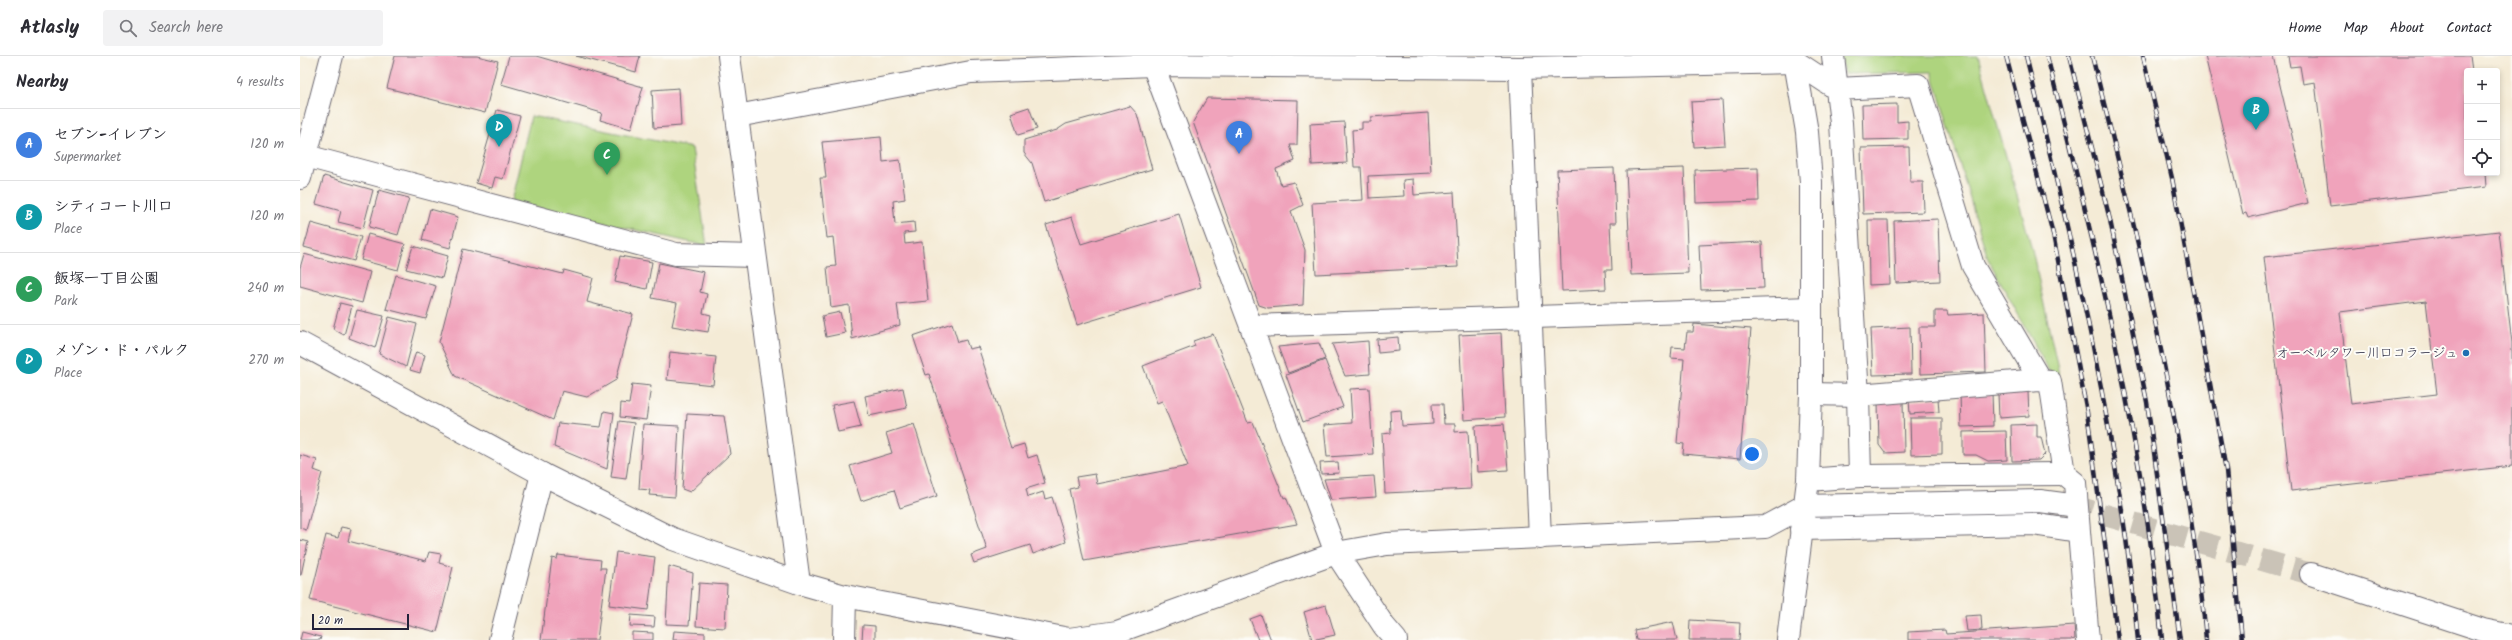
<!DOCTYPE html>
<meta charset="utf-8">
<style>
:root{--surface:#fff;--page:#f2f2f3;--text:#2b2b33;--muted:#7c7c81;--line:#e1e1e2;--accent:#1f6fb2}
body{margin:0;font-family:Kalam,"Klee One",sans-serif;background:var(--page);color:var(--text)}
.controls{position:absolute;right:12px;top:12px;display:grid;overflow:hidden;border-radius:4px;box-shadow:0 2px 6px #0003}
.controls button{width:36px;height:36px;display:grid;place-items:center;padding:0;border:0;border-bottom:1px solid var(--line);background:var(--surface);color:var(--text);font:20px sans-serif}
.scale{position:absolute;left:12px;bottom:10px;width:97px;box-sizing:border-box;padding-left:4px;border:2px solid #22223b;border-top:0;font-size:11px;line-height:14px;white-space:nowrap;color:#22223b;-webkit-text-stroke:3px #fdfcf7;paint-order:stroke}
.you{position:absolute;left:1452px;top:398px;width:14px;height:14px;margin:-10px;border:3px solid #fff;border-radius:50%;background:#1a73e8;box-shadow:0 0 0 6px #1a73e833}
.badge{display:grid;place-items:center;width:26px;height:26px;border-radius:50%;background:var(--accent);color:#fff;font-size:13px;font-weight:700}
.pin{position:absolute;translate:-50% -33px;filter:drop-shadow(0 1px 2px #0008)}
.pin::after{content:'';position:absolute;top:21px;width:14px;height:12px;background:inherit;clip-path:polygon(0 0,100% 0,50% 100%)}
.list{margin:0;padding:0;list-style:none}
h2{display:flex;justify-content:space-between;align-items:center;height:52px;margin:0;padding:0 16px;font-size:17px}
h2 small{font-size:13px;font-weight:400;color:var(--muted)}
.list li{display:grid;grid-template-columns:26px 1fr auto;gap:12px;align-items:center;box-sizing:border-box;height:72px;padding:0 16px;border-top:1px solid var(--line)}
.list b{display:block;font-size:15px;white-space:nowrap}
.list p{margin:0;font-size:13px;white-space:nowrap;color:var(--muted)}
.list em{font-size:13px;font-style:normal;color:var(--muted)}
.icon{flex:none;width:22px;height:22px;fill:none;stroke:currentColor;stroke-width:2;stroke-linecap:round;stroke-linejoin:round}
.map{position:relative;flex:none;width:2212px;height:584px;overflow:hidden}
header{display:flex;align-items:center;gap:24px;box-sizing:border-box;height:56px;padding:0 20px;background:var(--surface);border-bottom:1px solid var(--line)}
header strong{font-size:19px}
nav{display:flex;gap:22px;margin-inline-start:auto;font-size:14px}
.search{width:280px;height:36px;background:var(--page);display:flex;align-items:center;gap:10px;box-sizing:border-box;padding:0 14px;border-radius:4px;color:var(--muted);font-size:15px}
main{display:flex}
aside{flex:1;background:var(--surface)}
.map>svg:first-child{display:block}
</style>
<header>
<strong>Atlasly</strong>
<div class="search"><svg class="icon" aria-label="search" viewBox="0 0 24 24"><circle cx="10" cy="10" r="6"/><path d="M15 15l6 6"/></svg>Search here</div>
<nav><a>Home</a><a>Map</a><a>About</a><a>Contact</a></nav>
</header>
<main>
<aside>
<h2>Nearby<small>4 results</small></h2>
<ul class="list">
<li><span class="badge" style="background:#3f7fe0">A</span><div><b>セブン-イレブン</b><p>Supermarket</p></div><em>120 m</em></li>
<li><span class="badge" style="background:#0f9aa8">B</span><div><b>シティコート川口</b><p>Place</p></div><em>120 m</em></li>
<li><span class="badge" style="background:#2e9e5b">C</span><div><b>飯塚一丁目公園</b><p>Park</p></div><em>240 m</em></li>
<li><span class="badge" style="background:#0f9aa8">D</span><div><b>メゾン・ド・パルク</b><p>Place</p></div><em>270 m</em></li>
</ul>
</aside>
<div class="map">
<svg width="2212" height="584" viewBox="0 0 2212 584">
<rect width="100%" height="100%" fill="#fdfcf7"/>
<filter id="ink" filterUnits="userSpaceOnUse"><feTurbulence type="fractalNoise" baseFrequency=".025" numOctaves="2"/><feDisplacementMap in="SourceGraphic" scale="8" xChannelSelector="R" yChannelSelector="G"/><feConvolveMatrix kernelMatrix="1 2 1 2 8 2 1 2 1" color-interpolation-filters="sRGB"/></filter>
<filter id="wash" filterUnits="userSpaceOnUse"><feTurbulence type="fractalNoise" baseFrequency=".012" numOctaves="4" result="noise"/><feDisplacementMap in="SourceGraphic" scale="16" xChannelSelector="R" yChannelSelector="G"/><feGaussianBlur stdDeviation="0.9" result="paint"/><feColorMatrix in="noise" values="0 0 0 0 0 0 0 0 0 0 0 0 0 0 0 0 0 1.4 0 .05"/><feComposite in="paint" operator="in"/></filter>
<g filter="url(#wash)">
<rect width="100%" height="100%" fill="#f4ebd6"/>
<!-- green -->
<g fill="#aed47e" stroke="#687b5c">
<polygon points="1541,0 1678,0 1732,193 1759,318 1749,315 1688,203 1632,16 1545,18"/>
<polygon points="231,60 392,92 407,190 211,146"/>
</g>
<g id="blocks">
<!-- building -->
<g fill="#f0a3bb" fill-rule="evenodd">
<polygon points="95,0 177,0 198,5 185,57 87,32"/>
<polygon points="209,0 236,0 343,31 331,73 300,64 302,57 201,28"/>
<polygon points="276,0 340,0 336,16"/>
<polygon points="1905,0 1973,0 2008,147 1948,162 1946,157 1943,158"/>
<polygon points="1988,0 2170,0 2172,15 2167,15 2167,117 2185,117 2186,131 2030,150 2015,26 2003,28 2000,10 1990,11"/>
<polygon points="379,32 381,70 354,72 352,34"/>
<polygon points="907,42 998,44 997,89 990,89 995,105 976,113 981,129 994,126 1003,149 991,155 1005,194 1003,249 968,252 959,249 893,66"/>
<polygon points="1422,44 1425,89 1394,91 1391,46"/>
<polygon points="1597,48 1597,66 1608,65 1608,83 1563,84 1562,49"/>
<polygon points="830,50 837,58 852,113 744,146 732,107 724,97 724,84 757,74 766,68"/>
<polygon points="729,51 737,73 718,79 711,57"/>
<polygon points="197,54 220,60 203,123 195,121 192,132 176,127"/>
<polygon points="1128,57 1131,117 1068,120 1069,142 1104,140 1103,124 1113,123 1114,139 1154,136 1158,211 1016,218 1012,147 1063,144 1061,111 1054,111 1052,74 1062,73 1062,66 1071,66 1071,61"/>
<polygon points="1044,66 1047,107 1012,109 1010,68"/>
<polygon points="581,81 583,106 600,104 605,143 593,145 595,168 614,166 615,176 604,177 605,188 622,186 628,245 597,248 600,269 552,283 549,249 531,252 527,211 536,210 533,181 527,182 520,122 526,122 522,86"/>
<polygon points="1609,91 1610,126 1623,126 1624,156 1563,158 1561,92"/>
<polygon points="1314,112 1316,167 1310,167 1312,214 1305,214 1306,233 1262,235 1257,114"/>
<polygon points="1384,112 1388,217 1331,219 1326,114"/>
<polygon points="1458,112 1459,145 1396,147 1395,114"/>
<polygon points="24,120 73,134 63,172 38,166 41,155 16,148"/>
<polygon points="79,134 109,142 98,179 69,171"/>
<polygon points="130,153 158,161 150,192 122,184"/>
<polygon points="879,158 901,231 777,269 746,169 772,161 781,188"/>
<polygon points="1638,163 1640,225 1596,227 1594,165"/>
<polygon points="1568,164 1588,164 1590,228 1569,229"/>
<polygon points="11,167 61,181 54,205 4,191"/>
<path d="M2199 175 2212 287V410L1991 435 1964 201ZM2126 245 2137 338 2051 348 2040 256Z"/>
<polygon points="68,178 105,188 98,214 61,204"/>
<polygon points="1462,186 1464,232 1401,234 1399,189"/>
<polygon points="113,190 148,200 142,222 106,213"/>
<polygon points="163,193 263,218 264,214 293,222 287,246 333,258 316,324 287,341 262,335 253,364 155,320 139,286"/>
<polygon points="4,198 70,216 62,247 0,230 0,212"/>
<polygon points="320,200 352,206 347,233 315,226"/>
<polygon points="359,207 404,216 400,236 407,238 403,257 411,259 408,276 372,270 377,247 352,242"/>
<polygon points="96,219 136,230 126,263 86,253"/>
<polygon points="40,247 52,250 44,279 33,273"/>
<polygon points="57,254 84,260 75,292 49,282"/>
<polygon points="1635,255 1647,255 1648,259 1684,257 1686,316 1620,318 1619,271 1635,271"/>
<polygon points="540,256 545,277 526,281 522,260"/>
<polygon points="89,261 117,268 106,311 79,298"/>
<polygon points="652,267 658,286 666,284 669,293 678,291 711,392 724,388 728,402 737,399 745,427 726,433 728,441 743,436 745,443 752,441 766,486 733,498 730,489 674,507 671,499 687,493 629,318 626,319 613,280"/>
<polygon points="1394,268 1451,273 1440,403 1383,398 1384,388 1377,387 1384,303 1371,302 1372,291 1385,292 1387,276 1393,276"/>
<polygon points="1610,271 1611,318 1573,319 1571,273"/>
<polygon points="1201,277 1205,361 1164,364 1159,279"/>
<polygon points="913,278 948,367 953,366 984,442 986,441 997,468 784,505 769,433 778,431 776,421 795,418 797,428 888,410 862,345 857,347 843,310 895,290 893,285"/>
<polygon points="1098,281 1099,295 1078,297 1077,283"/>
<polygon points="1068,285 1070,318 1045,320 1032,288"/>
<polygon points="1019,287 1025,303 988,317 978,291"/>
<polygon points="116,296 125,299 120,317 110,314"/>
<polygon points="370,296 416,301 413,329 367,324"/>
<polygon points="1025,304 1043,351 1003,366 986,319"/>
<polygon points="332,328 351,330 346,364 320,361 321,347 329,348"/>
<polygon points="603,332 607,352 569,360 565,340"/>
<polygon points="1069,332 1073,398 1027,401 1024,369 1052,367 1050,333"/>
<polygon points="1692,336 1693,370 1661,371 1660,338"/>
<polygon points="1728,336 1729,360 1699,362 1698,338"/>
<polygon points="1638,342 1639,356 1610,358 1609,344"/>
<polygon points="554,345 561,371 538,376 532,349"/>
<polygon points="1578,345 1603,345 1604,396 1585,397 1579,389"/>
<polygon points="1132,348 1143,348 1144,368 1155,368 1155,376 1168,375 1171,433 1085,437 1082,378 1091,377 1090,355 1101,354 1102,370 1133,368"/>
<polygon points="304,355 314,357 307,413 254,391 258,367 301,371"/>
<polygon points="387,358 424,360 430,398 390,436 382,433"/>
<polygon points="1610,362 1642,362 1642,398 1611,399"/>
<polygon points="319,365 334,367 326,423 311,421"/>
<polygon points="343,368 379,370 375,441 349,439 350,434 339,433"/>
<polygon points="614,368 637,440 600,452 594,434 561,445 550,410 592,397 586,377"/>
<polygon points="1204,368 1208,414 1178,416 1175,370"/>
<polygon points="1737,368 1737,381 1741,381 1745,398 1739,404 1712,405 1711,369"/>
<polygon points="1706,375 1707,404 1688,405 1676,399 1663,399 1663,376"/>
<polygon points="0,399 17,404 14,414 22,417 6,474 0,472"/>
<polygon points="1038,406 1039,417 1021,418 1020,407"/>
<polygon points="1074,420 1076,441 1031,444 1024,423"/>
<polygon points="41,471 51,473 48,485 126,505 129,496 141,498 139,507 153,511 137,576 10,544 26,479 38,482"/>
<polygon points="0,484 8,486 1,519 0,519"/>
<polygon points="316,496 355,501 348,554 309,549"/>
<polygon points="258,499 301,504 300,512 306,512 297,584 241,584 252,502 257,503"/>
<polygon points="369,510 393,517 389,569 366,568"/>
<polygon points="399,527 427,529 425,572 396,570"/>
<polygon points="1026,549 1035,579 1012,584 1004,556"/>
<polygon points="331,559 355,561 354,571 330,570"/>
<polygon points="961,559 971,584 958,584 950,563"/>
<polygon points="1681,559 1682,574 1667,575 1665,560"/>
<polygon points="1390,564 1440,567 1439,584 1389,584"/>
<polygon points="1373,566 1377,584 1336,584 1334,574"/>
<polygon points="563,569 575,570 575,584 562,584"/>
<polygon points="1774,569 1775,583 1771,584 1608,584 1608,576 1645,574 1646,578"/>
<polygon points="374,575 405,577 405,584 373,584"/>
<polygon points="2,576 21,581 20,584 0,584"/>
<polygon points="332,576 353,577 353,584 332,584"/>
</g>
</g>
</g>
<g filter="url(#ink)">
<use href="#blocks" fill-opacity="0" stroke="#6c6871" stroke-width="1"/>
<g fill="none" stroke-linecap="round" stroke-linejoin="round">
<!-- minor-tunnel -->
<polyline stroke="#cac3b7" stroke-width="22" stroke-dasharray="22 11" stroke-linecap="butt" points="1770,449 2011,518"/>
<!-- minor casing -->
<g stroke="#6c6871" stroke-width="24">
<g id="minor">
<polyline points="429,0 499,527"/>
<polyline points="1533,0 1541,67 1558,339 1560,420"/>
<polyline points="853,9 1036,497 1084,570 1096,584"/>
<polyline points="1220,12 1240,482"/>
<polyline points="437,60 671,16 853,9 1220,12 1496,6 1537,33 1618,29 1673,210 1740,324"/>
<polyline points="6,100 376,198 455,200"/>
<polyline points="0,122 32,0"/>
<polyline points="951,270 1511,252"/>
<polyline points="0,287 242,418 373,483 499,527 545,540 769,583 817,576 1036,497 1087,488 1465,471 1504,450 1740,445 1770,449"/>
<polyline points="1511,338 1558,339 1740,324 1750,325 1764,418 1775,427 1788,584"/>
<polyline points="1508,424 1560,420 1764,418"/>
<polyline points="1501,473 1732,468 1778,475"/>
<polyline points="2011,518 2183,574 2212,580"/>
<polyline points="200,584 242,418"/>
<polyline points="544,584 545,540"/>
<polyline points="1488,584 1508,424 1511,338 1511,126 1507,76 1494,0"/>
</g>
</g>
<!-- minor -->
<use href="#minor" stroke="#fff" stroke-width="22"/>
<!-- rail casing -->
<g stroke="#22223b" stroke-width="4.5">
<g id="rail">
<polyline points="1706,0 1753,178 1787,356 1818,584"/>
<path d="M1726 0C1774 192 1819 386 1838 584"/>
<path d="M1747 0C1796 192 1843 386 1862 584"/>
<polyline points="1769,0 1810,164 1847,346 1880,584"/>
<path d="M1792 0C1828 141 1862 282 1885 425 1893 478 1902 531 1906 584"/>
<polyline points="1843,0 1872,122 1926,414 1942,584"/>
</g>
</g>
<!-- rail -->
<use href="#rail" stroke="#fdfcf7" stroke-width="3" stroke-dasharray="9" stroke-linecap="butt"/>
</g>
</g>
<!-- markers -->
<circle fill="#1f6fb2" stroke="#fdfcf7" stroke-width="1.5" cx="2166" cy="297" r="4"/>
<g text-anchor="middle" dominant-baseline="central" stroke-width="4" stroke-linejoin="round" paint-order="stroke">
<!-- poi labels -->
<g font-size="13" fill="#22223b" stroke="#fdfcf7" text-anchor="end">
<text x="2158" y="297">オーベルタワー川口コラージュ</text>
</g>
</g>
</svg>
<div class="controls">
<button>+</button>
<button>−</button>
<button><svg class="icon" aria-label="locate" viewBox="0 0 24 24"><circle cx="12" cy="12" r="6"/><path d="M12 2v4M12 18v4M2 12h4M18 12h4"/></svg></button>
</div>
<div class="scale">20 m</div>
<div class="you"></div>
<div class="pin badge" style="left:939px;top:98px;background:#3f7fe0">A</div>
<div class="pin badge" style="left:1956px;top:74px;background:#0f9aa8">B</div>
<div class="pin badge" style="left:307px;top:119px;background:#2e9e5b">C</div>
<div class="pin badge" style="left:199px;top:91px;background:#0f9aa8">D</div>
</div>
</main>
